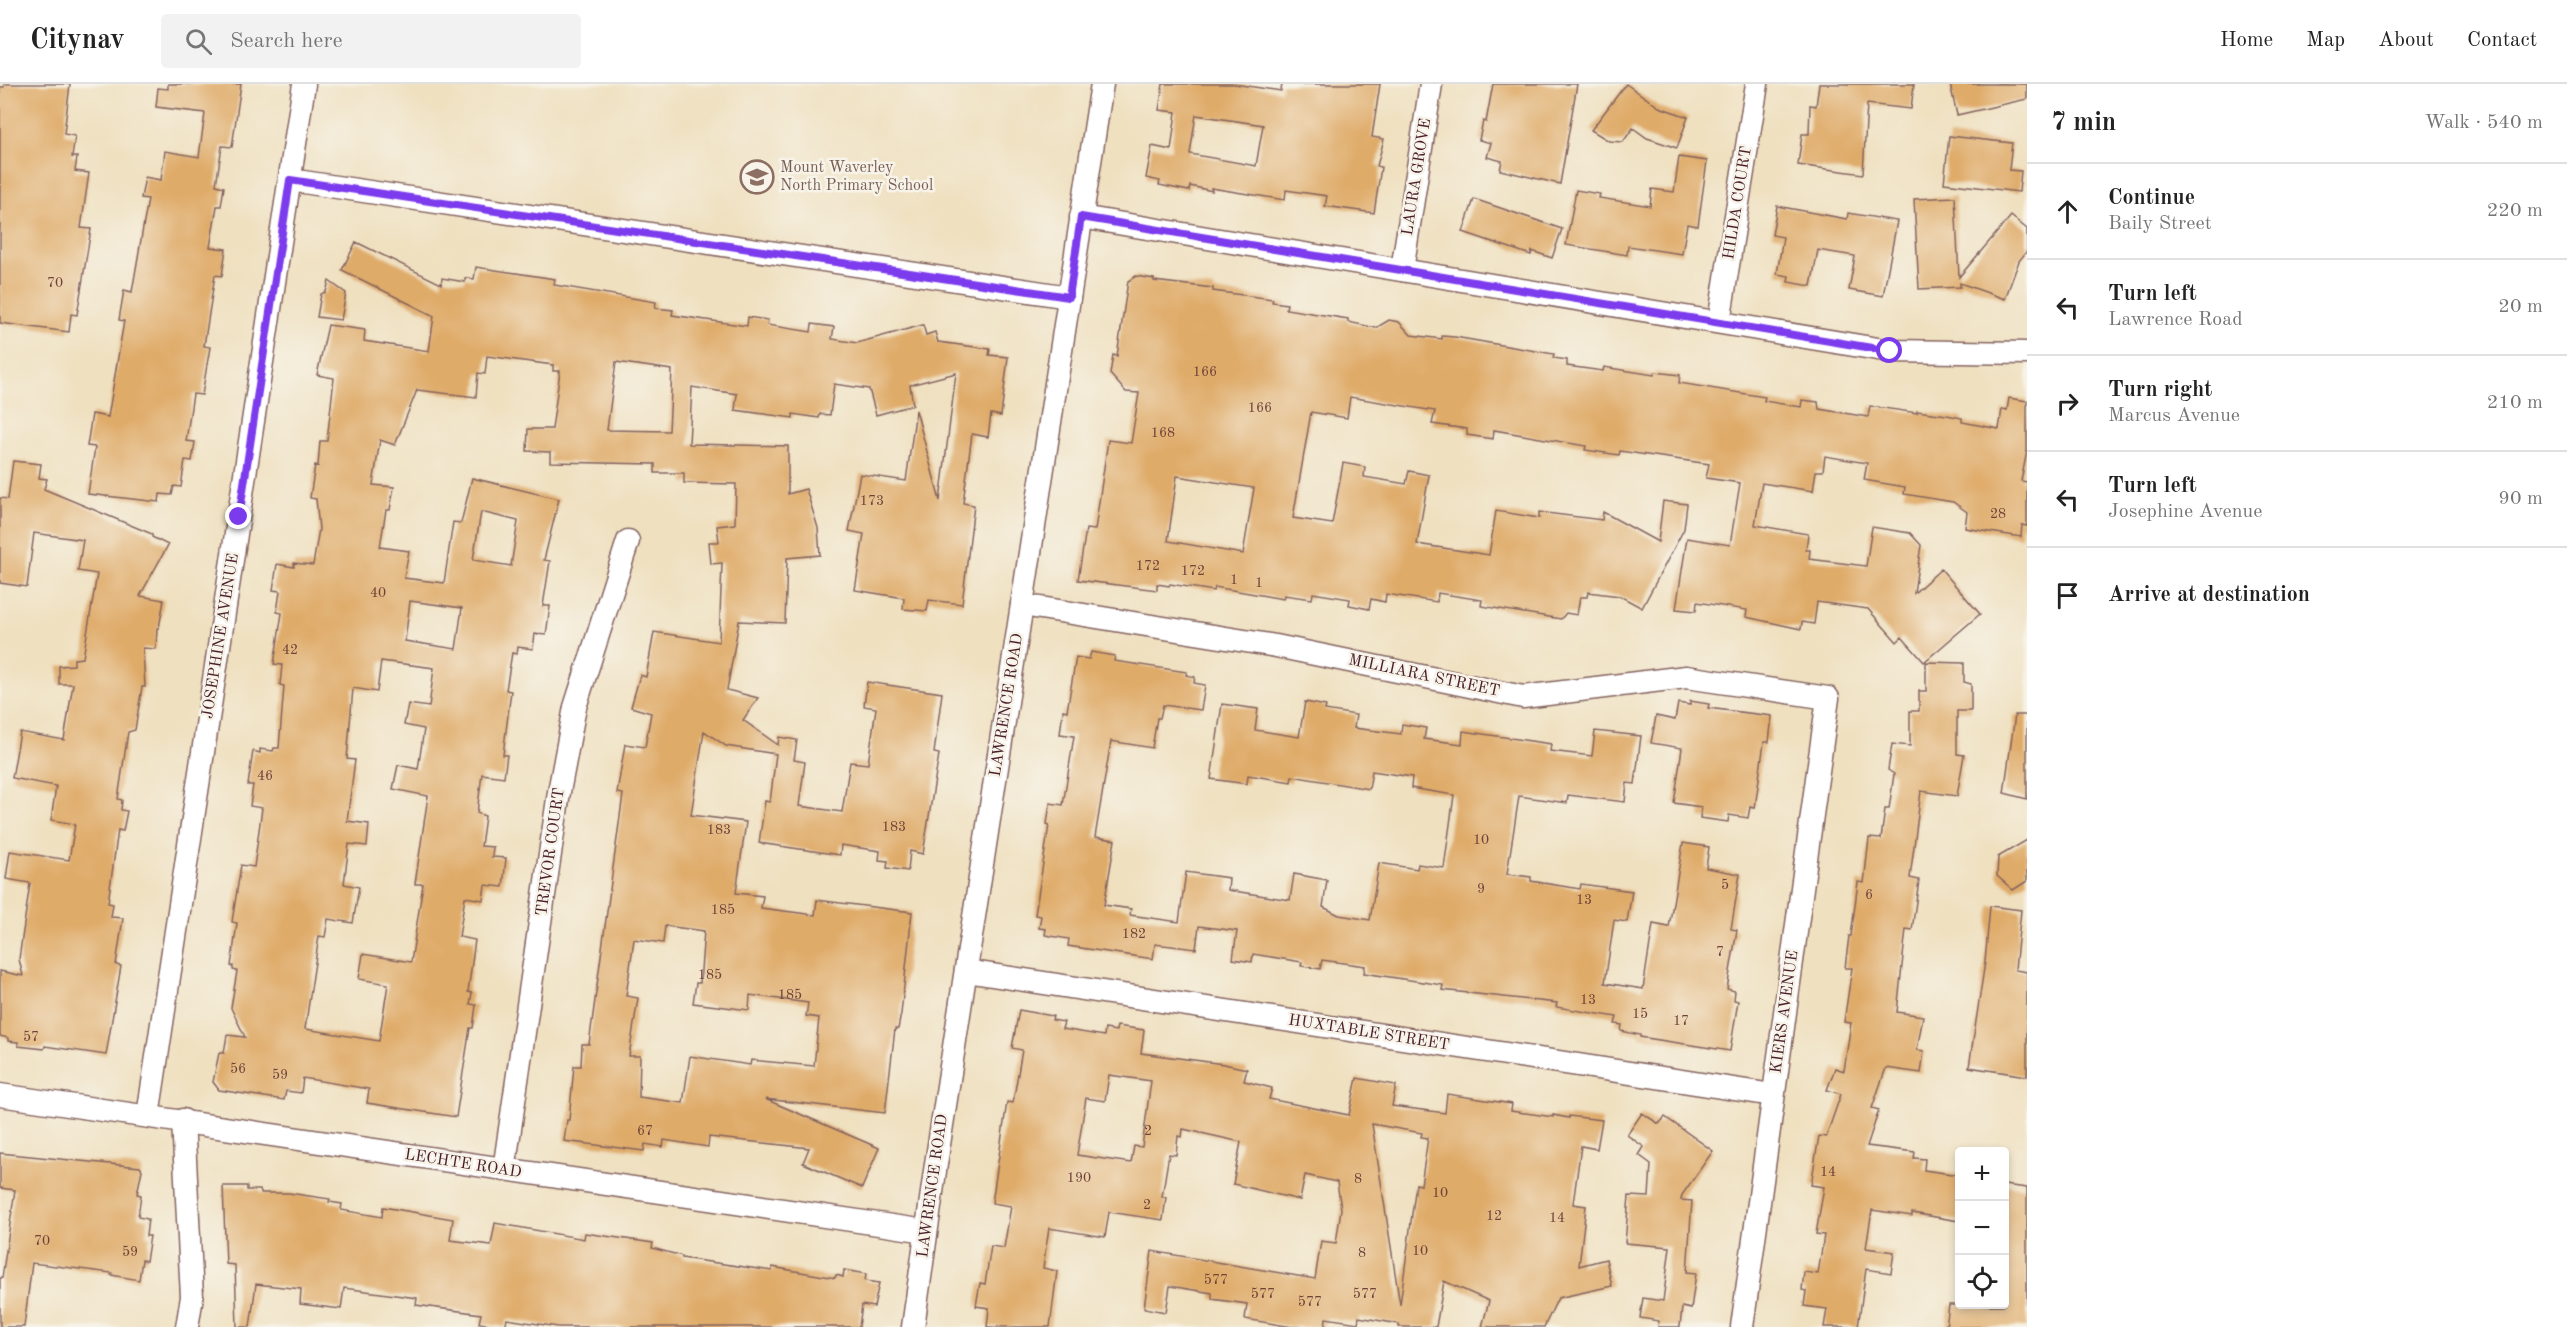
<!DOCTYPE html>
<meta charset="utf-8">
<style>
:root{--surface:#fff;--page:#f2f2f2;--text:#222;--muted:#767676;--line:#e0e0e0}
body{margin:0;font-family:"Old Standard TT",serif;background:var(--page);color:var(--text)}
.controls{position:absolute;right:18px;bottom:18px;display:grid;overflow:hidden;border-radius:6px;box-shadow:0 3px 9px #0003}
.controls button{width:54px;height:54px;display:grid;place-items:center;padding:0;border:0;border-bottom:2px solid var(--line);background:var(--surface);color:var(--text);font:30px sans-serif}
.stop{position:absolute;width:18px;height:18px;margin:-14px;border:4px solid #7c3aed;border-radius:50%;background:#fff}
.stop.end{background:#7c3aed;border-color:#fff;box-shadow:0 2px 6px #0008}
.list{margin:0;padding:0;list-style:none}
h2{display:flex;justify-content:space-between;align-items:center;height:78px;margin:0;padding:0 24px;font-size:26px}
h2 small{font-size:20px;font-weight:400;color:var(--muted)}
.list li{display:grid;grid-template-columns:39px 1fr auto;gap:18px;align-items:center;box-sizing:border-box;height:96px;padding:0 24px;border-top:2px solid var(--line)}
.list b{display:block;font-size:22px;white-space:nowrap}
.list p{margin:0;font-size:20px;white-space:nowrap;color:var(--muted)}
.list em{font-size:20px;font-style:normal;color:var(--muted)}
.icon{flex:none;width:33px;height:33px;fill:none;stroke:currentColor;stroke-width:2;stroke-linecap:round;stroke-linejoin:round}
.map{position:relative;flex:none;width:2027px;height:1243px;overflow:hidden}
header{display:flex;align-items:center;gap:36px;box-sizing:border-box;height:84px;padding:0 30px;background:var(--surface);border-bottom:2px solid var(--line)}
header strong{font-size:28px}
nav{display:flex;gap:33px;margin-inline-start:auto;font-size:21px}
.search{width:420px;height:54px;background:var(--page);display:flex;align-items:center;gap:15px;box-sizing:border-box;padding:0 21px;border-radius:6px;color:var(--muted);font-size:22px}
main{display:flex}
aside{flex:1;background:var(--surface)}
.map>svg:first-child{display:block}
</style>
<header>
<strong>Citynav</strong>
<div class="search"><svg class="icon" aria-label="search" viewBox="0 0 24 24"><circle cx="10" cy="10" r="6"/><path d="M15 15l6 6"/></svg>Search here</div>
<nav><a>Home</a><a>Map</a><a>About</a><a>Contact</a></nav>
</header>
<main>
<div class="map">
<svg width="2027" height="1243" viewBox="0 0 2027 1243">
<rect width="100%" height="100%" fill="#f7f3e8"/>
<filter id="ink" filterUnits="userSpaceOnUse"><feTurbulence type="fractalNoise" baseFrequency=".0167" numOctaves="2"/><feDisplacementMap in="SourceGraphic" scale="12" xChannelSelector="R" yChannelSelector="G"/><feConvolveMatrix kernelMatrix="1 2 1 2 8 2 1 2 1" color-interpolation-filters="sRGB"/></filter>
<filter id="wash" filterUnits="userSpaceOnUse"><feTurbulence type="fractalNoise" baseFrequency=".008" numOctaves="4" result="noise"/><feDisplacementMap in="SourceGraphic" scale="24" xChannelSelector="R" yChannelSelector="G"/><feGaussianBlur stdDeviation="1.35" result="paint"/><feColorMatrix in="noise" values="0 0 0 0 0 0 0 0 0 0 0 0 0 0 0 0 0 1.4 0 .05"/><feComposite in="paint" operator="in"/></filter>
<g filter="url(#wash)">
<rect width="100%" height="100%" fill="#efe0c0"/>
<g id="blocks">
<!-- building -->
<g fill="#dfab69" fill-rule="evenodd">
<polygon points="4,0 70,0 64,50 75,52 72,73 77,73 75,87 89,89 81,144 91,145 77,231 71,230 69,248 0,239 0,3 4,3"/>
<polygon points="168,0 241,0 232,63 222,62 216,101 224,103 221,122 217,122 210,163 226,165 222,192 215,191 204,262 210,263 202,311 193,310 186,357 195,358 192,377 185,376 181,403 174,402 172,411 160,410 159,418 88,410 95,363 87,362 92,330 108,333 124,237 119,236 124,206 132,208 148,115 141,114 145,93 161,96 165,67 199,73 205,29 156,23 158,4 168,5"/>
<path d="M1163 0H1234L1281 7 1282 0H1380L1372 53 1384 55 1377 82 1381 83 1374 129 1325 122 1327 112 1286 106 1285 116 1211 104 1212 107 1190 102 1189 107 1159 101 1160 97 1146 94 1152 62 1171 66 1176 28 1159 26ZM1196 31 1263 41 1256 82 1190 70Z"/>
<polygon points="1493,0 1577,0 1560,100 1500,86 1502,77 1487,73 1491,59 1479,56 1483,37 1486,38"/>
<polygon points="1626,0 1659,23 1688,33 1677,64 1647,54 1633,44 1623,58 1609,57 1591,46"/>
<polygon points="1819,0 1914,0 1911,25 1867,20 1863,90 1798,81 1802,50 1809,50 1810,21 1816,22"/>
<polygon points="1950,0 2027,0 2027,15 1957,31"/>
<polygon points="1949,52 2012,59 2009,86 2021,87 2019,108 1944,99"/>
<polygon points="1679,73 1707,77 1698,142 1687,140 1682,170 1628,162 1627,171 1566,161 1576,106 1600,110 1599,114 1650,122 1652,105 1674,108"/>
<polygon points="1955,113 1959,193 2011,132 2027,145 2027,167 2019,177 2005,215 1960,199 1960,203 1919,205 1914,115"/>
<polygon points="1474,115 1562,145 1552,174 1532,167 1531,171 1463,148"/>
<polygon points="1777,122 1847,135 1848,129 1897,137 1883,212 1849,206 1855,172 1818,166 1811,202 1788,198 1789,192 1777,190 1783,153 1772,151"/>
<path d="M356 158 441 200 442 194 465 198V194L474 195 476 183 555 195 554 201 656 218 655 224 673 226 672 231 747 242 748 233 768 236 767 241 811 248 812 240 834 243 832 255 857 259 923 241 926 251 935 248 938 258 990 265 989 271 1008 273 1001 332 991 330 988 353 972 350 963 419 974 421 962 520 929 516 927 527 903 525 904 514 855 506 864 450 849 447 860 390 906 397 916 326 940 417 956 289 910 301 913 321 876 331 869 305 834 300 830 331 820 330 819 334 793 330V334L735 326 737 310 692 303 689 360 788 362V410L806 405 818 444 820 471 787 474 785 539 739 537 727 606 758 614 743 636 778 661 779 653 797 656 794 676 805 678 799 722 842 728 850 678 868 680 876 624 864 622 867 598 942 609 934 669 939 670 923 770 910 767 908 787 887 784 888 777 879 776 880 767 841 761 840 771 759 759 765 717 770 718 776 670 726 662 704 647 691 731 746 738 736 809 763 812 761 824 815 831 817 816 912 828 901 930 898 945H895L885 1029 765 1015 879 1064 862 1104 803 1079 809 1064 709 1053 708 1063 664 1056 663 1063 645 1060 644 1067 564 1057 567 1036H569L574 982H581L582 960H589L623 710 617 709 625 660 645 663 651 629 631 623 640 591 646 593 654 548 719 558 722 479 711 480 709 458H719L717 442 735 440 736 400 684 399V389H655V380L550 378V368L527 367 528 345H552L560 287H553V281L487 272 485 290 478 289 476 313 417 306 395 361 380 356 373 401 394 403 390 426H386L380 463 409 467 404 494 444 499 453 438 461 439 472 394 559 415 544 476 550 477 543 522H550L546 551 535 550 533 565 518 563 517 570 512 569 506 606 511 607 503 671H507L504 693 482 690 477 729 485 732 481 762 493 763 492 773 506 774 503 803 485 801 483 816 465 813 459 853 475 856 468 908 472 909 470 920 476 921 473 944H470L456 1033 367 1019 369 1005 303 994 301 1009 286 1007 284 1016 219 1006 213 998 219 969H224L227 951 245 953 231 924 237 887 233 886V882H231L237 839 232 838 241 781 254 783 262 724 250 722 253 701H248L253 667 260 669V665L273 667 274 664H279L284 602 280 601 282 581 274 580 282 529 277 528 280 507 273 506 277 480 294 483V479L313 481 319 445 316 415 310 414 315 381 318 382 320 357H327L334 294 317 291 328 241 365 246 364 257 429 267 434 232 342 186ZM616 278 672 286 669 347 607 346ZM481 428 518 437 511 482 473 476ZM410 517 462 524 456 565 405 557ZM381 577 434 584 429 623 408 620 404 641 424 645 418 685 398 681 393 705 428 712 415 800H423L411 878 363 870 359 895 388 900 379 957 305 945 319 852 325 853 328 835 353 839 359 803 344 800 349 760 367 762 369 740 347 737 355 676 347 675 353 604 377 608ZM665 842 704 847 700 899H696L693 919 749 926 750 911 808 919 806 932 819 934 814 982 751 976 750 981 690 972 683 1019 639 1013 640 972H629L638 914 626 912 634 855 663 859Z"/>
<path d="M1136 192 1154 195V197L1213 204V207L1273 215 1272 218 1287 220 1286 225 1348 235V238L1376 244 1389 236 1399 238 1411 251 1442 255V252L1455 253 1554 270 1553 274 1567 276V282L1603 287 1604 283 1654 291 1655 288 1680 291 1679 299 1765 313 1764 317 1801 323 1802 316 1818 318 1819 325 1868 333 1870 322 1917 329V327L1947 331 1962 334V338L1999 345 2002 325 2007 326 2009 314 2027 317V367L2021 397 2027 398V442L2022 441 2021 453 1965 444 1967 428 1953 418 1904 410 1905 403 1864 396 1867 379 1825 372 1823 387H1816L1813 407 1762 399 1755 441 1808 450 1806 466H1810L1809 475 1866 482 1872 443 1910 449 1921 461 1914 509 1941 485 1980 530 1924 578 1902 553 1897 558 1868 525 1817 518 1814 540 1802 538 1801 545 1746 533 1747 526 1697 518 1696 527 1676 525 1687 454 1730 461 1740 399 1706 394 1709 380 1620 367 1619 371 1585 366 1586 362 1494 346 1493 355 1467 351V345L1432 340 1435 327 1350 313 1347 334 1311 328 1293 434 1332 440 1343 379 1365 383 1364 393 1406 400 1409 387 1429 391 1417 460 1489 471 1496 427 1539 434V428L1602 436 1603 428 1658 458 1663 417 1687 420 1684 445 1642 524 1620 512 1588 508 1587 513H1580L1577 531 1566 529 1561 535 1481 522 1482 516 1438 509 1437 518 1386 510 1385 518 1371 515 1369 525 1349 521 1350 515 1313 509 1312 515 1284 511 1283 515 1215 503 1214 507 1170 500 1169 502 1157 500V506L1078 496 1086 445 1095 446 1108 356 1131 359 1139 309 1126 308 1110 290 1113 271 1117 272 1128 197ZM1177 392 1254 404 1243 470 1168 457Z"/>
<polygon points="329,197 346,209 341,236 317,233 321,210 326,208"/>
<polygon points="13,377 41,380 39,394 47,395 44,405 152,450 152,453 168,461 140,512 164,516 159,544 157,544 156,565 143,564 145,603 142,603 135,646 128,648 118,715 122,716 121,726 127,727 123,747 118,746 108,819 113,820 111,833 123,834 116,881 121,882 106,971 45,962 44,965 18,962 18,958 8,957 8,954 0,952 0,887 23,892 19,875 30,799 6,795 10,767 69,776 75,740 51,736 56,702 12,694 20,648 64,656 73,600 59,600 59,582 74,581 74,575 83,574 97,490 78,487 83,456 34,449 27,503 0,499 0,414 8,415"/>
<polygon points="1091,568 1115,572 1114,577 1187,588 1186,591 1195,593 1194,599 1205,601 1201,626 1163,621 1160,634 1157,634 1152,664 1111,657 1095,753 1115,756 1104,821 1131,825 1130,831 1179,838 1186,788 1229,794 1228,806 1290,816 1294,790 1327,796 1323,823 1339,831 1370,836 1379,779 1417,785 1418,780 1444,784 1454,711 1411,704 1412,693 1372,687 1369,705 1292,692 1291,698 1248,691 1247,700 1211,695 1222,620 1258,625 1255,646 1299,653 1305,618 1326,622 1325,626 1356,631 1354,644 1401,650 1402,640 1426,644 1424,655 1462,660 1463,647 1551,660 1550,667 1592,672 1595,647 1641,652 1635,700 1627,699 1625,718 1568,711 1567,719 1519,712 1507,790 1531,793 1531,797 1580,805 1581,800 1632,807 1627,838 1614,836 1605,899 1643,905 1653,840 1669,843 1683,759 1709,763 1706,784 1740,790 1731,845 1737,846 1727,905 1735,907 1734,916 1738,917 1730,967 1640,953 1640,951 1621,947 1622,941 1615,940 1617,933 1556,923 1557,919 1442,906 1443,901 1364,889 1365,882 1322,876 1320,885 1301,882 1302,878 1253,870 1252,878 1233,875 1237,847 1199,842 1196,865 1155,860 1153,875 1068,862 1069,855 1045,851 1046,845 1039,844 1041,832 1035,831 1049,741 1047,740 1050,719 1063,721 1074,652 1060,650 1063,626 1067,627 1076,573 1089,575"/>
<polygon points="1926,578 1964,579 1964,598 1971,600 1971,627 1957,627 1957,670 1964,671 1957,712 1921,707 1910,794 1919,796 1912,846 1906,845 1897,928 1923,932 1917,966 1924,967 1921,989 1886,984 1872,1024 1879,1026 1867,1062 1915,1068 1914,1074 1925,1075 1924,1086 1959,1091 1959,1137 1912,1129 1912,1132 1872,1126 1866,1164 1894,1168 1891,1189 1866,1185 1858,1243 1824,1243 1827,1225 1804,1222 1806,1207 1802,1206 1804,1188 1818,1190 1824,1151 1816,1150 1824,1103 1811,1101 1819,1052 1826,1053 1841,1010 1827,1006 1835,984 1844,987 1851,939 1844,938 1852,884 1845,884 1849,852 1851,852 1858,798 1864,799 1869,754 1881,755 1885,725 1889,725 1894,690 1888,686 1892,660 1910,662 1910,627 1919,627 1919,607 1926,607"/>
<polygon points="1690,617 1709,620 1708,624 1772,632 1769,658 1764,658 1755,724 1750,723 1748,734 1729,731 1728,738 1700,734 1701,723 1674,719 1682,664 1651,659 1656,632 1675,636 1678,619 1690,621"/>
<polygon points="2015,631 2027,631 2027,715 2004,709"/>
<polygon points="2027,756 2027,797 2013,806 1997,792 1998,773"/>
<polygon points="1990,822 2021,826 2015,886 2027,888 2027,992 1969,983 1985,878"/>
<path d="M1019 926 1053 932 1052 936 1064 938 1062 945 1104 952 1105 945 1116 947 1117 942 1144 946 1141 969 1224 980 1247 985 1244 997 1272 1004 1269 1015 1349 1031 1357 994 1396 1001 1392 1022 1445 1029 1447 1010 1512 1020 1511 1027 1553 1033V1031L1569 1034V1032L1602 1036 1597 1065 1581 1062 1573 1120 1586 1122 1579 1182 1606 1175 1612 1202 1558 1214 1544 1243H1482L1489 1217 1444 1197 1436 1243H1399V1240L1359 1233 1358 1239 1326 1234 1325 1243H1292L1245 1235 1247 1220 1212 1215V1209L1170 1202 1166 1228 1144 1224 1152 1167 1315 1195 1321 1157 1336 1159 1341 1125 1337 1098 1305 1091 1300 1116 1233 1100 1241 1058 1183 1045 1182 1053 1178 1052 1176 1071 1169 1070 1162 1113H1166L1163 1136 1109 1128 1105 1153 1049 1144 1043 1184 1057 1187 1050 1243H987L989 1224 976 1222 980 1199 985 1200 991 1162 1004 1164 1011 1122 992 1119 1007 1018 1013 1019 1022 966 1012 964ZM1109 991 1151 997 1142 1063 1134 1062 1131 1079 1077 1071 1086 1014 1105 1017ZM1372 1040 1422 1049 1421 1053 1428 1054 1421 1101 1416 1100 1400 1221Z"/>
<polygon points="1642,1029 1659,1040 1665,1033 1713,1067 1682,1111 1681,1116 1692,1117 1687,1188 1696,1189 1691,1225 1682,1223 1680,1243 1658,1243 1659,1237 1640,1234 1643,1214 1663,1217 1670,1163 1625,1159 1629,1112 1649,1113 1651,1080 1639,1071 1644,1063 1627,1051"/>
<polygon points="0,1069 140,1083 142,1086 137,1110 141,1111 138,1133 148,1135 146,1152 150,1152 146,1177 142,1176 139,1196 111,1191 112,1189 32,1179 24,1243 0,1243 0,1194 2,1194 15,1106 0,1104"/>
<polygon points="2004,1101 2027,1104 2027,1243 1946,1243 1949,1221 2004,1221"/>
<polygon points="223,1102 247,1102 247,1106 260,1106 261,1109 289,1109 330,1115 329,1118 342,1120 341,1126 382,1133 383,1123 453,1135 450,1156 491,1161 495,1139 584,1155 585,1149 653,1159 652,1164 682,1172 682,1174 772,1187 772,1183 835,1194 836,1191 843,1193 844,1186 866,1190 865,1197 879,1199 874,1223 862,1221 859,1243 558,1243 507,1235 505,1243 479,1239 481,1230 416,1221 417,1214 344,1204 341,1225 300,1220 301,1205 256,1200 250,1243 237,1243 235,1181 226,1180"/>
</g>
</g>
</g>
<g filter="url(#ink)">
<use href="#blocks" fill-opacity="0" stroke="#84635f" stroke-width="1.5"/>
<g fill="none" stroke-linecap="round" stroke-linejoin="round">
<!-- minor casing -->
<g stroke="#84635f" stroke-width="25">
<g id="minor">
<polyline points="290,96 1069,213"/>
<polyline points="1081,133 1890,267 2027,269"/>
<polyline points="1402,186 1431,0"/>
<polyline points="1719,238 1757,0"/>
<polyline points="1022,521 1276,562 1523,613 1686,593 1828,614 1742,1243"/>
<polyline points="966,887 1773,1011"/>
<polyline points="0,1011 926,1147"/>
<polyline points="148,1032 304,0"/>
<polyline points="183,1036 192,1213 187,1243"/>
<polyline points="504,1086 559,708 575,623 628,457"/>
<polyline points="913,1243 936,1080 1102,0"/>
</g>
</g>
<!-- minor -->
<use href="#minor" stroke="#fff" stroke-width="22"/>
</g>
</g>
<g fill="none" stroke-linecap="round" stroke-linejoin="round" filter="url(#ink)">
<!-- route -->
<polyline stroke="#7c3aed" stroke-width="8" points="239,433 290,96 1069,213 1081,133 1890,267"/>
</g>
<!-- icons -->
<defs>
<g id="school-ring" transform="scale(1.725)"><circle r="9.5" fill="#f7f3e8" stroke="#8d6e63" stroke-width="1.5"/><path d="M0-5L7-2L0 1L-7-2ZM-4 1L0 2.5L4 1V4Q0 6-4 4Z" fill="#8d6e63"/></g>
</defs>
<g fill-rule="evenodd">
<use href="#school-ring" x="757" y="93"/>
</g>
<g text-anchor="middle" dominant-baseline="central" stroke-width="5" stroke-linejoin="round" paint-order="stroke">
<!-- number labels -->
<g font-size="14" fill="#6f423a">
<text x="55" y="199">70</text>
<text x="1205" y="288">166</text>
<text x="1260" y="324">166</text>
<text x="1163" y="349">168</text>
<text x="872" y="417">173</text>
<text x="1998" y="430">28</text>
<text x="1148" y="482">172</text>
<text x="1193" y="487">172</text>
<text x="1234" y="496">1</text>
<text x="1259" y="499">1</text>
<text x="378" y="509">40</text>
<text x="290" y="566">42</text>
<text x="265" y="692">46</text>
<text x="894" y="743">183</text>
<text x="719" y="746">183</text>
<text x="1481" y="756">10</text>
<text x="1725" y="801">5</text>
<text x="1481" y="805">9</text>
<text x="1869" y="811">6</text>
<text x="1584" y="816">13</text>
<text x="723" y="826">185</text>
<text x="1134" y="850">182</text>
<text x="1720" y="868">7</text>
<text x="710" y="891">185</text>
<text x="790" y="911">185</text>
<text x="1588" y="916">13</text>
<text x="1640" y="930">15</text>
<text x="1681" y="937">17</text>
<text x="31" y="953">57</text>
<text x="238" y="985">56</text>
<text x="280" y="991">59</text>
<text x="645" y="1047">67</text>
<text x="1148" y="1047">2</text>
<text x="1828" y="1088">14</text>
<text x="1079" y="1094">190</text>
<text x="1358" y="1095">8</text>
<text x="1440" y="1109">10</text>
<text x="1147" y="1121">2</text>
<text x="1494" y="1132">12</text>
<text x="1557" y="1134">14</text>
<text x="42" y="1157">70</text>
<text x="1420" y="1167">10</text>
<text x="130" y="1168">59</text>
<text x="1362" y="1169">8</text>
<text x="1216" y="1196">577</text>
<text x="1263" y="1210">577</text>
<text x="1365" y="1210">577</text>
<text x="1310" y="1218">577</text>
</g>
<!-- education labels -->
<g font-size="16" fill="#785e54" stroke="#f7f3e8" text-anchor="start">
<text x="780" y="84">Mount Waverley<tspan x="780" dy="18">North Primary School</tspan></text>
</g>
<!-- street labels -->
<g font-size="16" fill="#4a1f2b" stroke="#f7f3e8">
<text transform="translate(1417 93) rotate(-81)">LAURA GROVE</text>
<text transform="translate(1738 119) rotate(-81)">HILDA COURT</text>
<text transform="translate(221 552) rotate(-81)">JOSEPHINE AVENUE</text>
<text transform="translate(1424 592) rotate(12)">MILLIARA STREET</text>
<text transform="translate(1007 621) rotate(-81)">LAWRENCE ROAD</text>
<text transform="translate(551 768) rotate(-82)">TREVOR COURT</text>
<text transform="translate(1785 928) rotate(-82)">KIERS AVENUE</text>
<text transform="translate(1369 949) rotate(9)">HUXTABLE STREET</text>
<text transform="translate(463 1080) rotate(9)">LECHTE ROAD</text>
<text transform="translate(933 1102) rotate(-82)">LAWRENCE ROAD</text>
</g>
</g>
</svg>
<div class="controls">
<button>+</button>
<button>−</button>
<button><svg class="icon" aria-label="locate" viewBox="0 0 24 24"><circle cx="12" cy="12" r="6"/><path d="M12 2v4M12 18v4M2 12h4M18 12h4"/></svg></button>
</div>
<div class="stop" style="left:1890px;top:267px"></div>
<div class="stop end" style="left:239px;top:433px"></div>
</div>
<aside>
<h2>7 min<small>Walk · 540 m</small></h2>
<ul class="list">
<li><svg class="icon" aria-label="ahead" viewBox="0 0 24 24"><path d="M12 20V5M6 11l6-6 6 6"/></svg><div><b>Continue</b><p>Baily Street</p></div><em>220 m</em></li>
<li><svg class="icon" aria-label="left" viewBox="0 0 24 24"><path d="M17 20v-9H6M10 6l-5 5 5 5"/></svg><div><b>Turn left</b><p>Lawrence Road</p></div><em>20 m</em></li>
<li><svg class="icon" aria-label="right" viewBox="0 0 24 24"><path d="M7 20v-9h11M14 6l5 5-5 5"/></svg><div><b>Turn right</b><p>Marcus Avenue</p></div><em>210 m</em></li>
<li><svg class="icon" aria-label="left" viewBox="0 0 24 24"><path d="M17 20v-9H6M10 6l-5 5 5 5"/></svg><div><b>Turn left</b><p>Josephine Avenue</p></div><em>90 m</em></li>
<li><svg class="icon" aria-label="arrive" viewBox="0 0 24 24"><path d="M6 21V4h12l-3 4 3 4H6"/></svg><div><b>Arrive at destination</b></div></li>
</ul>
</aside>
</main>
